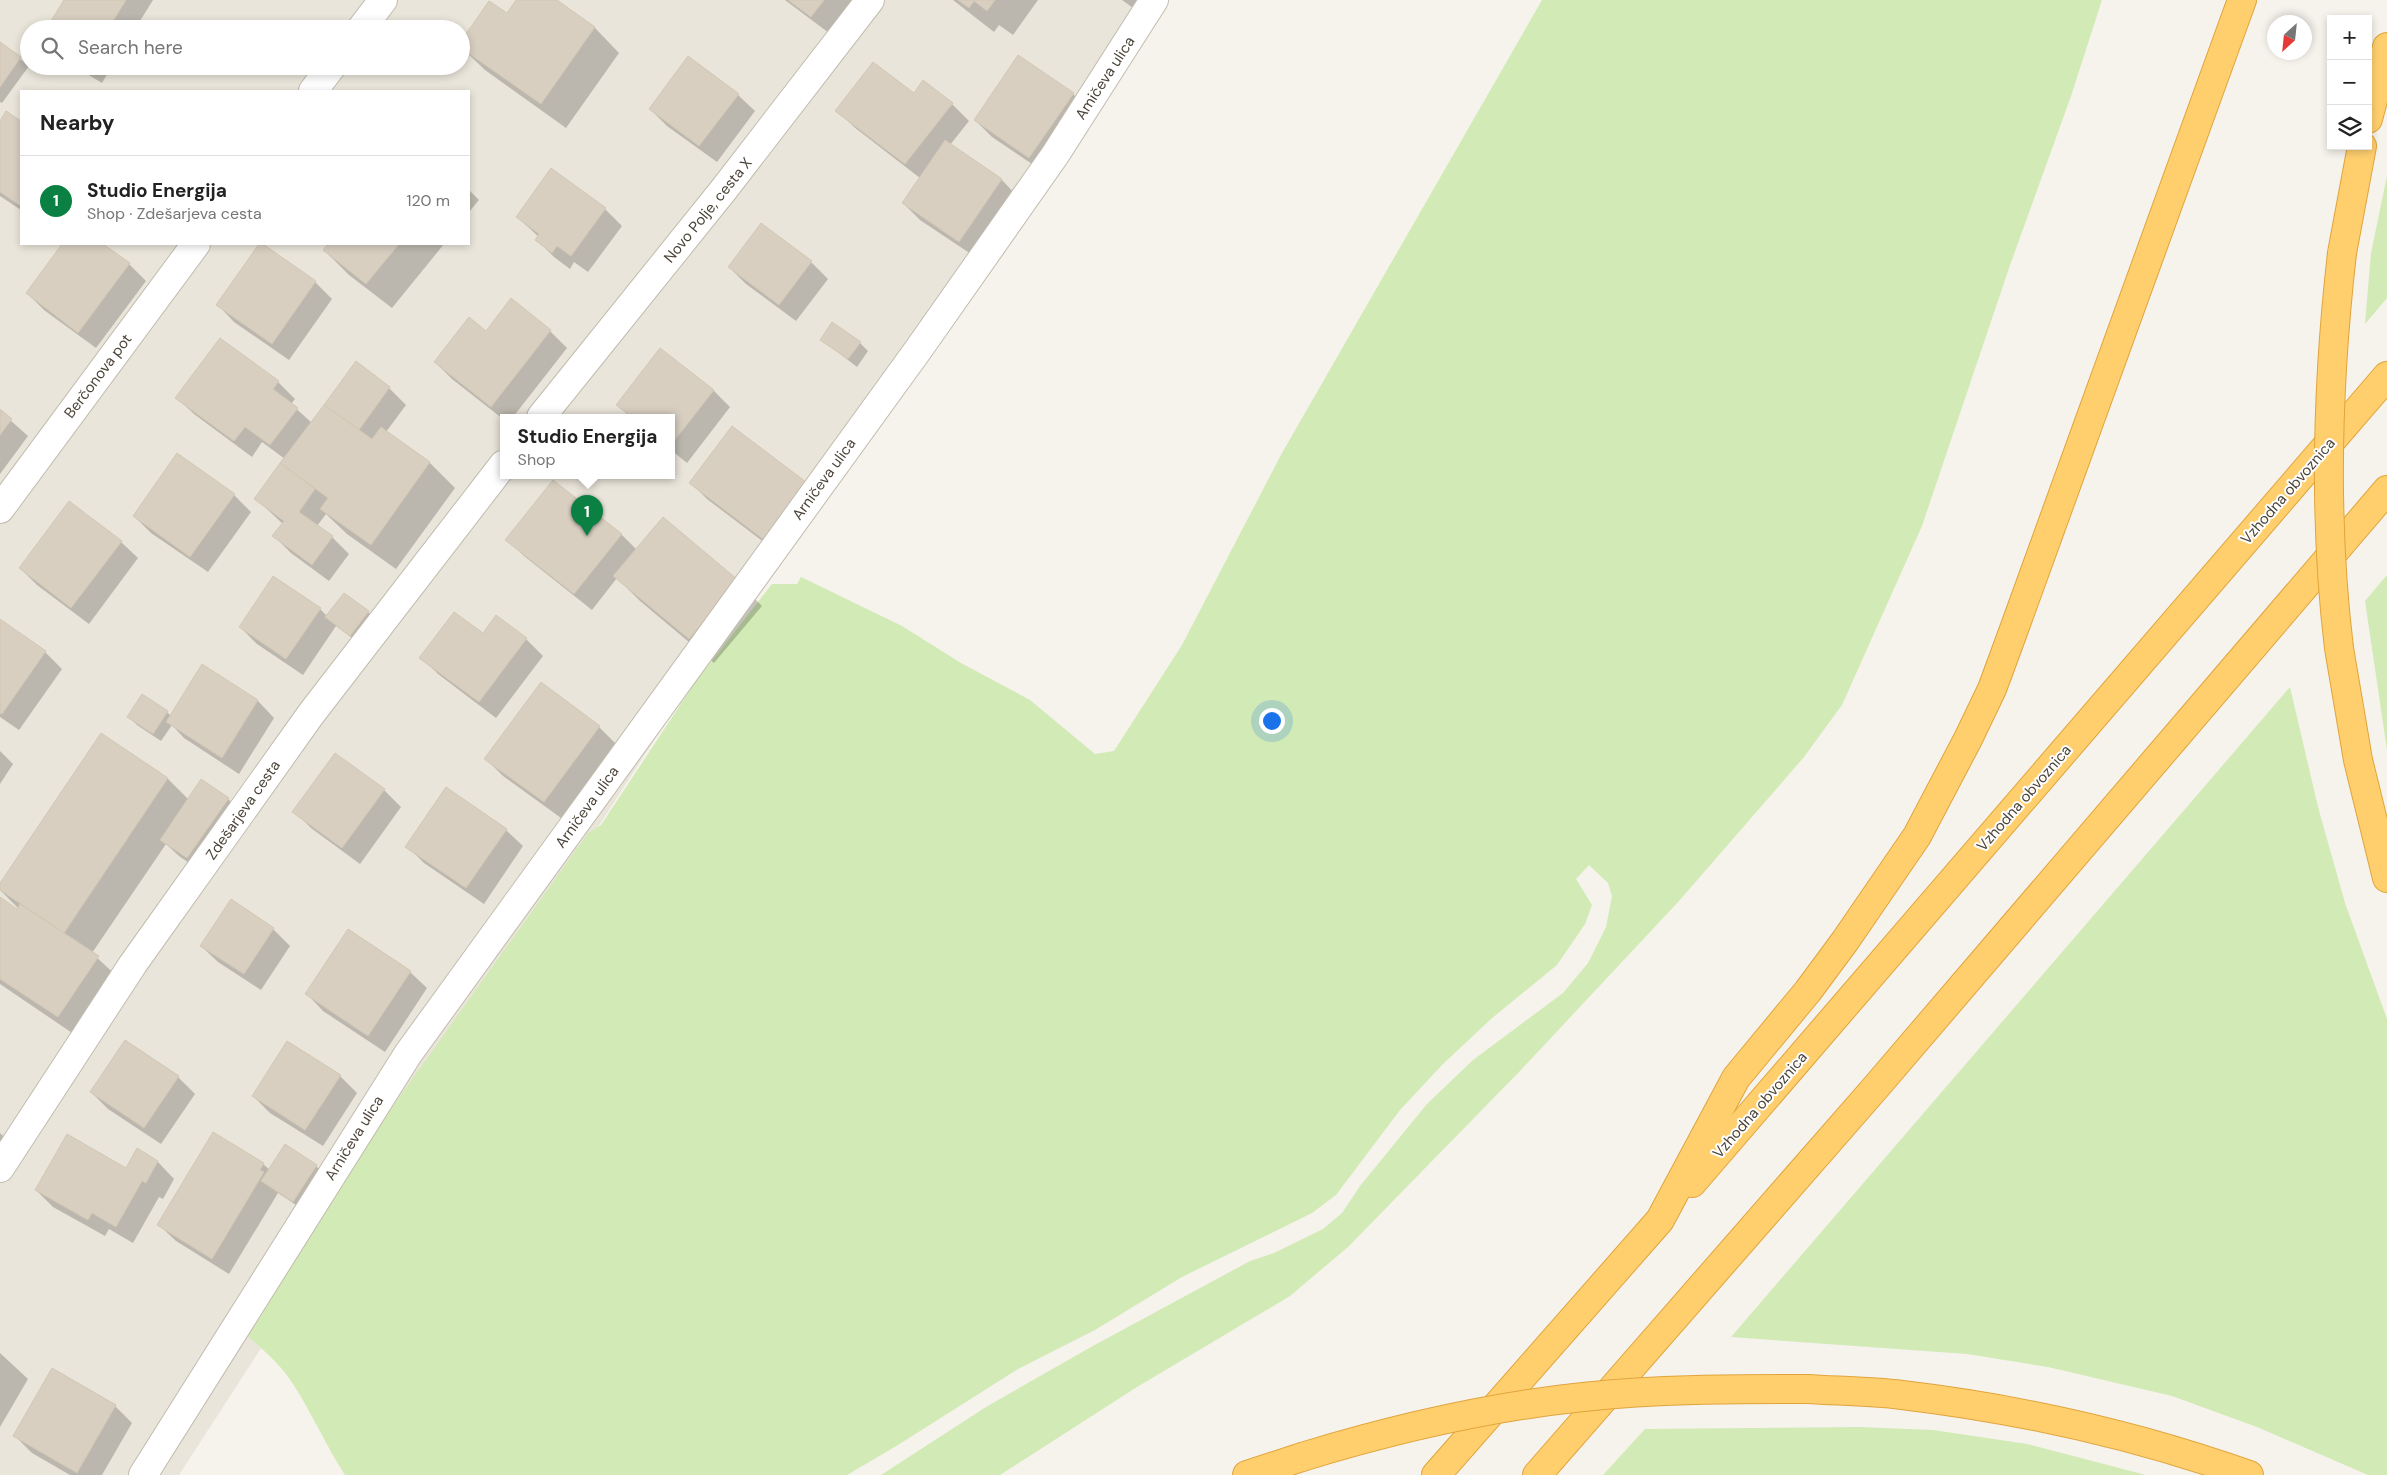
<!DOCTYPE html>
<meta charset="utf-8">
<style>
:root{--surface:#fff;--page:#f2f2f2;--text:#222;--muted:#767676;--line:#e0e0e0;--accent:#0b8043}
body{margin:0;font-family:"DM Sans",sans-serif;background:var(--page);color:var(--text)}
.controls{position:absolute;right:15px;top:15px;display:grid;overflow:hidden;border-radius:0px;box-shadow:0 2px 8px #0003}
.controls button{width:45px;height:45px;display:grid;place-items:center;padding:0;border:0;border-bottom:1px solid var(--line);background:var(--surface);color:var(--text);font:25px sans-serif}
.compass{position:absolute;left:2267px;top:15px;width:45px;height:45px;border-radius:50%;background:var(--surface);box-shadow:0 2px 8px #0003;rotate:207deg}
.you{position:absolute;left:1271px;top:720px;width:18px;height:18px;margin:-12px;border:4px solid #fff;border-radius:50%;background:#1a73e8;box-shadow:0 0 0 8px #1a73e833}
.badge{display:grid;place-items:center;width:32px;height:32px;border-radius:50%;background:var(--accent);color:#fff;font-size:16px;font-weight:700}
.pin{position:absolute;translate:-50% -41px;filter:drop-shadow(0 1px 2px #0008)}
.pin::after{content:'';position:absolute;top:26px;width:18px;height:15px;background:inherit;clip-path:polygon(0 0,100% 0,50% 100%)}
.popup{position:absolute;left:500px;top:414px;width:175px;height:65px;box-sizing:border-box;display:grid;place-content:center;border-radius:0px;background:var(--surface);filter:drop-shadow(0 1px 4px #0005);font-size:16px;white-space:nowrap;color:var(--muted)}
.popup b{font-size:19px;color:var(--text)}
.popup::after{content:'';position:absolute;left:50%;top:100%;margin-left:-10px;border:10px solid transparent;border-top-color:var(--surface)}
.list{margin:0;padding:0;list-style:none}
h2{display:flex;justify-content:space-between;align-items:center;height:65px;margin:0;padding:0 20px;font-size:21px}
h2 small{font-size:16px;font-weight:400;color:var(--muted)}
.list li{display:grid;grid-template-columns:32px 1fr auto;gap:15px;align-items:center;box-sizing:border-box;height:90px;padding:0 20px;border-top:1px solid var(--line)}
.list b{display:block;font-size:19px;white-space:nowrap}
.list p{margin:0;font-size:16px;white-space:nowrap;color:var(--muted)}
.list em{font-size:16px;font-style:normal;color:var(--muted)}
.icon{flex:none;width:28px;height:28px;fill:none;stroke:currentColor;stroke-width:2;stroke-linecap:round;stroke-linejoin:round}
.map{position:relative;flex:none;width:2387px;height:1475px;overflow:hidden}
.search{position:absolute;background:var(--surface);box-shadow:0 2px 8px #0003;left:20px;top:20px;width:450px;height:55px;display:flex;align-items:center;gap:12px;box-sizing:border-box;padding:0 18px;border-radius:28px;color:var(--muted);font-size:19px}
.panel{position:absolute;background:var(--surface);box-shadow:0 2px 8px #0003;left:20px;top:90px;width:450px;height:155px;border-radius:0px}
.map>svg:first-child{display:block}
</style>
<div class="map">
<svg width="2387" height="1475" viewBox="0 0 2387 1475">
<rect width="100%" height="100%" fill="#f6f3ec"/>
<!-- residential -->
<path fill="#eae5da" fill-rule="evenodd" d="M0 0H1167L739 609 179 1475H0ZM29 29H461V66H29ZM21 91H469V244H21ZM503 417H671V475H503Z"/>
<!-- green -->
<g fill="#d2eab5">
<path d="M1542 0H2102L2071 96 2009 268 1922 526 1842 705 1804 757 1679 901 1519 1072 1348 1247 1290 1296 1137 1387 1000 1475H881L986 1407 1091 1347 1250 1261 1274 1253 1323 1229 1342 1213 1360 1186 1427 1104 1473 1060 1563 993 1588 963 1606 927 1612 896 1608 883 1589 865 1576 879 1592 905 1585 924 1557 965 1491 1019 1443 1064 1400 1110 1336 1195 1312 1213 1182 1277 1095 1330 1018 1369 898 1445 847 1475H345C326 1446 312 1413 293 1384 282 1366 264 1351 248 1336L257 1303 405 1089 588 833 601 825 696 681 772 584H797L801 577 902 626 961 663 1030 700 1095 754 1114 751 1182 645 1282 453Z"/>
<polygon points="2387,176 2387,298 2365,324 2371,253"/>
<polygon points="2387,575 2387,750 2365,601"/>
<polygon points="2290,687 2318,807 2345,903 2387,1019 2387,1475 2368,1475 2257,1427 2172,1396 2048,1367 1967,1354 1731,1337"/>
<polygon points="1859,1427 1933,1430 2027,1444 2146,1475 1603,1475 1645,1429"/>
</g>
<!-- shadow -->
<g fill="#0003">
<polygon points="66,0 153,0 135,29 48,29"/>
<polygon points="517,0 555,0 595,28 619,53 566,128 485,70 461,47 507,15"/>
<polygon points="785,0 853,0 829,33"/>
<polygon points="953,0 1038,0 1013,35 999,25 994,32"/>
<polygon points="1122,0 1164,0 1150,20"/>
<polygon points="0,43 29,66 2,103 0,102"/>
<polygon points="74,66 112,66 102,83"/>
<polygon points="914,94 952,104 969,121 950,145 1002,180 1018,197 977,258 920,220 903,203 920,178 854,127 837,110"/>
<polygon points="1073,94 1090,111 1047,174 992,137 975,120"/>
<polygon points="738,95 755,111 717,162 667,126 650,109"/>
<polygon points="7,113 21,122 21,210 0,196 0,123"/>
<polygon points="469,190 479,200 469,212"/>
<polygon points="605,209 622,226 588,272 574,262 570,269 554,257 537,240 539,237 517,217"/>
<polygon points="64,244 101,244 129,264 146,281 96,348 44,310 27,293"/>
<polygon points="260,244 315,282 332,299 289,360 234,322 218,305"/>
<polygon points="330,244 444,244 392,308 349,275 324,250"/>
<polygon points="811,262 828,279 796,321 746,284 729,267"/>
<polygon points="511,300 550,331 567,348 513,417 503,419 452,379 435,362 486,332"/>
<polygon points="821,339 860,343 868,351 857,367"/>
<polygon points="661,350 714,391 730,407 687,463 671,450 671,417 630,417 618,405"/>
<polygon points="356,363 389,388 406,405 386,432 430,463 455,488 396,569 347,534 326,514 317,526 332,537 349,554 329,581 291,553 274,536 283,524 256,499 286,467 285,459 262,442 252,457 194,414 177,398 278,382 295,399 291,404 312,423"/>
<polygon points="0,411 28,436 0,474"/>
<polygon points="690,482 805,483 781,555 707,499"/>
<polygon points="234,495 251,512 208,572 151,533 134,516"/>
<polygon points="621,534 637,550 737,581 762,606 714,663 640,601 617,578 592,610 524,556 507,539"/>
<polygon points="121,542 138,558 89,624 37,585 20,568"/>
<polygon points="320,609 327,616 368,612 376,620 359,643 336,626 303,675 257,644 240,627"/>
<polygon points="496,616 526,639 543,656 496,718 438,674 421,657 483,635"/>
<polygon points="0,621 45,652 62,669 19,730 0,717"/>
<polygon points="203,666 258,701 274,718 239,774 184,738 172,725 161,741 137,725 129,717 167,712 171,716"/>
<polygon points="599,727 616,744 561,818 503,776 486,759"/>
<polygon points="101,735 168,779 189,800 228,799 245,816 205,874 179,856 166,844 92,953 123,982 84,1041 0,984 0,899 17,911 18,908 0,890 0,885"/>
<polygon points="0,751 13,764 0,784"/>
<polygon points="384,790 401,807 360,864 311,828 294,811"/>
<polygon points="506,830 523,846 484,904 424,863 407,846"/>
<polygon points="273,929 290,946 261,990 218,962 201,946"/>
<polygon points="410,972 427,988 385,1052 323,1011 307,994"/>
<polygon points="340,1076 357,1093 323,1146 270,1113 253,1096"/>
<polygon points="178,1077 195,1094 161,1144 108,1109 91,1092"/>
<polygon points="0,1133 9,1142 0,1156"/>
<polygon points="158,1162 174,1179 163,1199 159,1197 133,1243 109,1229 105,1236 53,1207 36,1190"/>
<polygon points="263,1164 270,1170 316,1166 324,1174 302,1209 278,1193 229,1274 176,1241 159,1225"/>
<polygon points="0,1353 28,1379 0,1427"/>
<polygon points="115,1406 132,1423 102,1475 70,1475 32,1453 15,1436"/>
</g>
<!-- building -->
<g fill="#d8cfc1" stroke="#d3c7b4">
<polygon points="64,0 126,0 108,29 46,29"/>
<polygon points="516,0 557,0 595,27 541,104 461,48 461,41 489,1 507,13"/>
<polygon points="788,0 824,0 811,17"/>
<polygon points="958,0 995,0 987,11 974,1 969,8"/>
<polygon points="0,42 21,57 0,87"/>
<polygon points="1018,55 1074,93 1029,158 974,120"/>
<polygon points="688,56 739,94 699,146 649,109"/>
<polygon points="873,62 914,93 923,80 953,103 905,164 835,111"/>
<polygon points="6,111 21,121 21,206 0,192 0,121"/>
<polygon points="945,140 1002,179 959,242 902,203"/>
<polygon points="551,168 606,208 571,256 557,246 552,253 535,240 539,234 516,217"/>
<polygon points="761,223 812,261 779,305 728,267"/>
<polygon points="62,244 103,244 130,263 78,333 26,293"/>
<polygon points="259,244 263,244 316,281 272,344 216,305"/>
<polygon points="328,244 399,244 366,284 323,250"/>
<polygon points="511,298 551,330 491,407 434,362 469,317 486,331"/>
<polygon points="832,322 861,342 848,359 820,340"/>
<polygon points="220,338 279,381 273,389 298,408 270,445 245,427 234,441 175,398"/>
<polygon points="660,348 714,390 671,445 671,417 632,417 616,405"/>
<polygon points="356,361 390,387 359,430 324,405"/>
<polygon points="324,405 372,439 381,427 430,462 371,545 320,509 328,498 280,463"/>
<polygon points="0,409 12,419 0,435"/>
<polygon points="732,426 806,482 763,539 689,483"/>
<polygon points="177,453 235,494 190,557 133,516"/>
<polygon points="280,463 315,489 299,512 333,536 312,565 272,536 284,521 254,499"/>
<polygon points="553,480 622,534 574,594 505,540"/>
<polygon points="69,501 122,541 71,608 19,568"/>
<polygon points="663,517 738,580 689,639 613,576"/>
<polygon points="273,576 321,608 286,659 239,627"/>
<polygon points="344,593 369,611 350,636 325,617"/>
<polygon points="454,612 483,633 496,615 527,638 479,702 419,658"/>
<polygon points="0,619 46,651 2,714 0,713"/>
<polygon points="202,664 258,700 222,758 166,722"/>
<polygon points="541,682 600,726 544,802 484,759"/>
<polygon points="142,694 168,711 153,734 127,717"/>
<polygon points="101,733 168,778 64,933 0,890 0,883"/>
<polygon points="335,753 385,789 342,848 292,812"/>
<polygon points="201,779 229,798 187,858 160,840"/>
<polygon points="446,787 507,829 466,888 405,847"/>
<polygon points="0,897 17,909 20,904 99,956 58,1017 0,979"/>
<polygon points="231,899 274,928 244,974 200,946"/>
<polygon points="348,929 411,971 368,1036 305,994"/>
<polygon points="125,1040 179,1076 144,1128 90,1092"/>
<polygon points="287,1041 341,1075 305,1130 252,1096"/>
<polygon points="213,1132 264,1163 260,1170 264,1172 212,1259 157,1225"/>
<polygon points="67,1134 126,1168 137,1148 158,1161 146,1183 142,1181 116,1227 92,1213 88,1220 35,1190"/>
<polygon points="285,1144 317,1165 293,1202 261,1181"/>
<polygon points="52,1368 116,1405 77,1473 13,1436"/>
</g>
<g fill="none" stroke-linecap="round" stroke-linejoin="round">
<!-- street casing -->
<g stroke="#c2bbae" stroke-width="30">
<g id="street">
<polyline points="361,29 383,0"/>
<polyline points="313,91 332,66"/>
<polyline points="541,417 725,188 870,0"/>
<polyline points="0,509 196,244"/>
<polyline points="0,1168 133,964 311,714 503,465"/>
<polyline points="143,1475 408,1054 918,350 1055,155 1154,0"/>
</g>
</g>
<!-- highway casing -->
<g stroke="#e0a43c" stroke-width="30">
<g id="highway">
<polyline points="2368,119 2387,47"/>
<polyline points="2342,253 2362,146"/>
<polyline points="2339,648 2358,760 2387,878"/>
<polyline points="1692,1183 2387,376"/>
<path d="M1807 1389C1838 1391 1870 1391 1902 1395 2020 1409 2136 1435 2249 1475"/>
<polyline points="1247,1475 1302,1457"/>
<polyline points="1436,1475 1660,1220 1736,1078 1808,991 1845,941 1917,836 1968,739 1992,689 2013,632 2242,0"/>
<polyline points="1537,1475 1876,1087 2387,490"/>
</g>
</g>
<!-- street -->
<use href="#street" stroke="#fff" stroke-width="28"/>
<!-- highway -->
<use href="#highway" stroke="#ffcf6e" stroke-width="28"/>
<!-- highway-bridge casing -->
<g stroke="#e0a43c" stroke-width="30" stroke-linecap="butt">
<g id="highway-bridge">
<path d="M2339 648C2323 516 2327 385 2342 253"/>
<path d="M1302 1457C1393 1429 1488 1407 1583 1397 1658 1389 1732 1389 1807 1389"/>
</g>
</g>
<!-- highway-bridge -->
<use href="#highway-bridge" stroke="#ffcf6e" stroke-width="28"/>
</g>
<g text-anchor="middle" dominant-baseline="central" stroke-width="4" stroke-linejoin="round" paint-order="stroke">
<!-- street labels -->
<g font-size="15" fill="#4b4439" stroke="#fff">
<text transform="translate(1105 78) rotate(-57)">Amičeva ulica</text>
<text transform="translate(708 210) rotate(-51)">Novo Polje, cesta X</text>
<text transform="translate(98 376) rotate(-53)">Berčonova pot</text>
<text transform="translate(824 479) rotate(-54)">Arničeva ulica</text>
<text transform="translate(2288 491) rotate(-49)">Vzhodna obvoznica</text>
<text transform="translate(2024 798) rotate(-49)">Vzhodna obvoznica</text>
<text transform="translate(587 807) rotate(-54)">Arničeva ulica</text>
<text transform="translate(243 810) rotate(-55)">Zdešarjeva cesta</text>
<text transform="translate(1760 1105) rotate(-49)">Vzhodna obvoznica</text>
<text transform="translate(354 1138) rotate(-58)">Arničeva ulica</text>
</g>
</g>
</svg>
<div class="controls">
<button>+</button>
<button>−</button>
<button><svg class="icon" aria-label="layers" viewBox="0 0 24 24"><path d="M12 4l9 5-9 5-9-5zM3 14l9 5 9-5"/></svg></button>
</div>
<svg class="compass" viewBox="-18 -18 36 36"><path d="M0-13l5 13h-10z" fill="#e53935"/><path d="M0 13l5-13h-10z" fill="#767676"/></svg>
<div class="you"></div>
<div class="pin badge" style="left:587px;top:536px">1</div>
<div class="popup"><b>Studio Energija</b>Shop</div>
<div class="search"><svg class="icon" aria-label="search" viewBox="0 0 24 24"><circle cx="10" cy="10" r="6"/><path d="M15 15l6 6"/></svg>Search here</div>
<section class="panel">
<h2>Nearby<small></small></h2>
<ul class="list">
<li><span class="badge">1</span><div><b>Studio Energija</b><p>Shop · Zdešarjeva cesta</p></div><em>120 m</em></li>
</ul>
</section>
</div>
